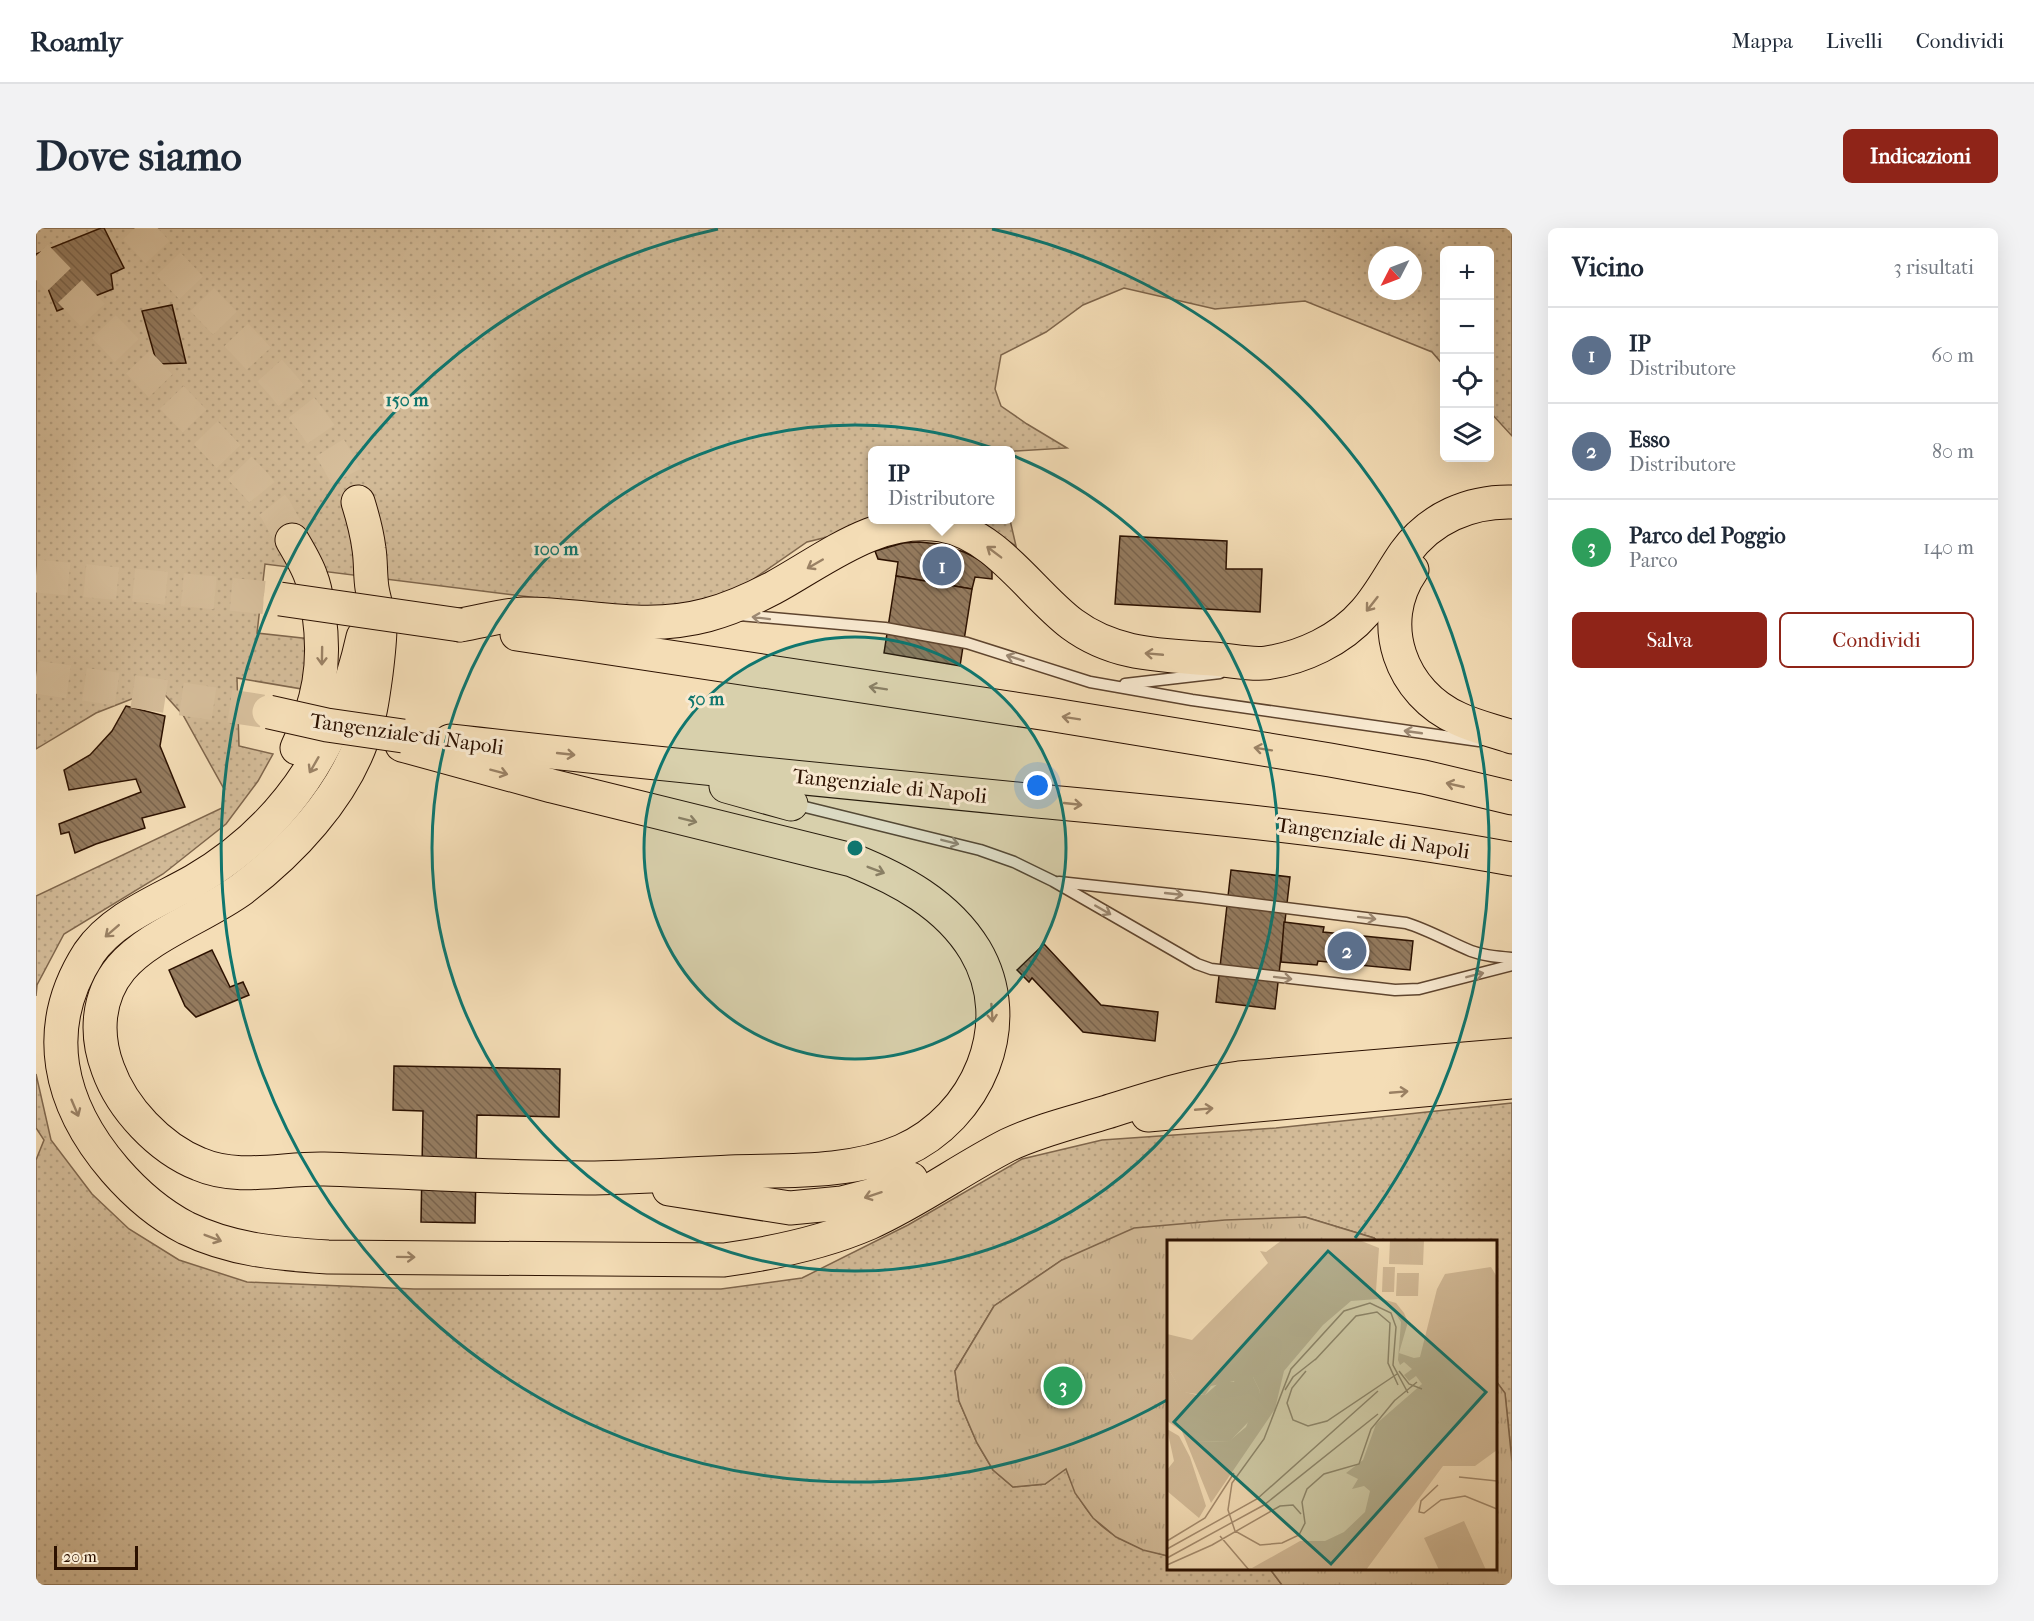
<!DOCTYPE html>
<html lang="it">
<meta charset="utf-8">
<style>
:root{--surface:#fff;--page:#f2f2f3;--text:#1f2937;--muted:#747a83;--line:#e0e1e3;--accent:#8f2418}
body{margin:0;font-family:"IM FELL French Canon",serif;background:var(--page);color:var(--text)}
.controls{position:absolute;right:18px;top:18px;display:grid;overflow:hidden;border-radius:9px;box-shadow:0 6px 24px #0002}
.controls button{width:54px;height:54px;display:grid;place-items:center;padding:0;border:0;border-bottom:2px solid var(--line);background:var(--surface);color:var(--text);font:30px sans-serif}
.compass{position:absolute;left:1332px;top:18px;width:54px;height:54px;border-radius:50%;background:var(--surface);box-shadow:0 6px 24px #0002;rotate:228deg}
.scale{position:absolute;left:18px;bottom:15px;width:84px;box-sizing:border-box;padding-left:6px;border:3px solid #2c1100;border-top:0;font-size:16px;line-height:21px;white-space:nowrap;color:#2c1100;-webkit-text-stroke:4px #f8e9d0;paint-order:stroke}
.you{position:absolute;left:1002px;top:558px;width:21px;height:21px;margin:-15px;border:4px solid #fff;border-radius:50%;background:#1a73e8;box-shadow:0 0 0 9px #1a73e833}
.badge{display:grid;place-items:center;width:39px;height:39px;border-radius:50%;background:var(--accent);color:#fff;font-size:20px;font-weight:700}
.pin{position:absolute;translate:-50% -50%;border:3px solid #fff;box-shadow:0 2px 6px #0006}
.popup{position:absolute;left:832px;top:218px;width:147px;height:78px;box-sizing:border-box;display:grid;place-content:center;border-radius:9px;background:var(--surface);filter:drop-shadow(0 2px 4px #0005);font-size:20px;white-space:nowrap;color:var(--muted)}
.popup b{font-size:22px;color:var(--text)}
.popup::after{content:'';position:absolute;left:50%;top:100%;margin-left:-12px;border:12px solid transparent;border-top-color:var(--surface)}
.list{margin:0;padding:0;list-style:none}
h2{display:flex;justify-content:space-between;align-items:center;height:78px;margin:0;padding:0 24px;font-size:26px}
h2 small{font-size:20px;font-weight:400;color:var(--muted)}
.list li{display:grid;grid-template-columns:39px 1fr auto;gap:18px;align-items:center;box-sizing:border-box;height:96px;padding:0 24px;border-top:2px solid var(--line)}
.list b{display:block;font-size:22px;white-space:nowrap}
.list p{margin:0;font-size:20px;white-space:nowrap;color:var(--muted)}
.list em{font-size:20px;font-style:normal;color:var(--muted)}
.actions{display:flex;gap:12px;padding:18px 24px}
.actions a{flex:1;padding:14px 0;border:2px solid var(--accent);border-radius:9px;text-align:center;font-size:21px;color:var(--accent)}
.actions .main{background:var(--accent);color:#fff}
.icon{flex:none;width:33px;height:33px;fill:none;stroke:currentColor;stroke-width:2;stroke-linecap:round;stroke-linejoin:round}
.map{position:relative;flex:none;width:1476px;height:1357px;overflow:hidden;border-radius:9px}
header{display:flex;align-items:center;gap:36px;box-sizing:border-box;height:84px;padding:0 30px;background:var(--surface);border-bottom:2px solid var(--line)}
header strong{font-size:28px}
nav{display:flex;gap:33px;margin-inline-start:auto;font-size:21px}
.intro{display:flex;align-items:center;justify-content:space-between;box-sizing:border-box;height:144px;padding:0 36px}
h1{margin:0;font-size:42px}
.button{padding:15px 27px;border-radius:9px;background:var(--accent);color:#fff;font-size:21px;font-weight:700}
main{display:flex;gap:36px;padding:0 36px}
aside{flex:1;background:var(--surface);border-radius:9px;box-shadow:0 6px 24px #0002}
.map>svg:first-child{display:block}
</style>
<header>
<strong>Roamly</strong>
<nav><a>Mappa</a><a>Livelli</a><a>Condividi</a></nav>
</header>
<div class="intro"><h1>Dove siamo</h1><a class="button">Indicazioni</a></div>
<main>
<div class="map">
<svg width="1476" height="1357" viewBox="0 0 1476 1357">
<defs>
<pattern id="grass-dots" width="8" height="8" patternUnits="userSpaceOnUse" patternTransform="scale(1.5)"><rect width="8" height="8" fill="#d2ba97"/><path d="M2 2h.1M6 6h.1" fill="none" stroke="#b49f80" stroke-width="1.8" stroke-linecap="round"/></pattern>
<pattern id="park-tufts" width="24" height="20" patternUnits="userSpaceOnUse" patternTransform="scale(1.5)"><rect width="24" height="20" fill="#d2ba97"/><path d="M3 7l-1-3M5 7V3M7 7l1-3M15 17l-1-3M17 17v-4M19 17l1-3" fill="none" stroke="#b49f80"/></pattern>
<pattern id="building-back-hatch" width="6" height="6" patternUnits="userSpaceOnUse" patternTransform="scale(1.5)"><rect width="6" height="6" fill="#947b5f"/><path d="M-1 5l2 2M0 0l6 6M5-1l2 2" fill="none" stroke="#79634c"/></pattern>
</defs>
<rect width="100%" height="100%" fill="#f4ddb6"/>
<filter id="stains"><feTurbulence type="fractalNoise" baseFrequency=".00333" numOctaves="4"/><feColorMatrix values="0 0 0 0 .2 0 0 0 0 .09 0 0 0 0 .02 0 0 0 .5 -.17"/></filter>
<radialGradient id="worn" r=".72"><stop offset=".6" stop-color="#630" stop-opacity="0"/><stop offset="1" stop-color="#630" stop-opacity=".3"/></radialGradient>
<!-- grass -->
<g fill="url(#grass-dots)" stroke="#7f664c" stroke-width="1.5" fill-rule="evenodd">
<path d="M0 0H1476V208L1454 184V22H1408V138L1396 124 1269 73 1179 81 1088 60 1047 77 1010 104 965 127 959 161 965 178 991 196 1031 220 979 223 975 225V222H837V292L808 305 771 314 693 368 624 385 229 336 221 405 275 411 272 462 201 450 203 518 237 526 222 553 190 596 127 646 28 706 1 757 0 768V668L186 580 188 561 147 487 129 467 116 463 60 485 0 521ZM1341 27H1377V63H1341Z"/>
<polygon points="937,292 974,292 980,318 939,292"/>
<path d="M0 846 15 912 56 966 93 1001 143 1032 211 1054 378 1061H685L766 1050 872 997 986 931 1066 912 1240 900 1476 875V1234L1469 1166 1460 1153V1014L1341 1013 1338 1010 1269 989 1026 1032 958 1078 919 1143 923 1173 941 1215 957 1242 977 1259 1009 1256 1030 1240C1049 1295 1078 1315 1132 1328V1340L1234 1341 1246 1357H0V932L8 912 0 900Z"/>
</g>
<!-- park -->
<g fill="url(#park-tufts)" stroke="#7f664c" stroke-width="1.5">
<polygon points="1269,989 1338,1010 1341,1013 1132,1014 1132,1328 1107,1322 1080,1309 1057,1290 1039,1265 1030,1241 1009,1256 977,1259 957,1242 941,1215 923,1173 919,1143 958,1078 1026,1032 1098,1000 1189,992"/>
<polygon points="1460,1153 1469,1165 1476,1234 1476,1357 1246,1357 1234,1341 1460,1340"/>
</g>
<!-- building -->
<g fill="url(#building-back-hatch)" stroke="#2c1100" stroke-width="1.5">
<polygon points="65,0 68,0 88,40 75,46 77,61 21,83 0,31 0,26"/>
<polygon points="136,77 150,135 121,136 106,83"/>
<polygon points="1084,308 1191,313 1190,341 1226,341 1224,384 1079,376"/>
<polygon points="883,314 903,316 928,324 942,331 956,342 956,351 939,349 936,361 860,348 862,334 842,331 839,323 867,315"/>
<polygon points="860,348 936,361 924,438 848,425"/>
<polygon points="90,478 129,488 124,518 149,579 106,590 109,600 60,616 39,625 33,604 25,606 23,596 105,564 100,551 33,562 28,542 54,527 76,503"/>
<polygon points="1195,642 1254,649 1239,781 1180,774"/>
<polygon points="1248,694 1288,699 1287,704 1377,713 1374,742 1282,733 1281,737 1245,734"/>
<polygon points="1008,716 1065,777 1122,784 1119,813 1047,804 996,750 993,754 981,742"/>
<polygon points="176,722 194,759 207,754 213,767 160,789 149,778 133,742"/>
<polygon points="358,838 524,841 523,889 441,887 439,995 385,994 387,883 357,882"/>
</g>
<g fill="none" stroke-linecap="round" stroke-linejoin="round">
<!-- motorway-tunnel -->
<g stroke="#d6be9b" stroke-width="33" stroke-dasharray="33 16" stroke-linecap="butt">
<path d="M99 0C127 30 155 60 183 89 238 146 292 201 322 274"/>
<polyline points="0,28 220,257 240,282 256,312"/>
<polyline points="0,348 244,371"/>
<polyline points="0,449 233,484"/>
</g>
<!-- service casing -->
<g stroke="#5e442e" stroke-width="13">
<g id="service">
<polyline points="703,387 849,400 931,415 1054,454 1156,472 1443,513"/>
<polyline points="1089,456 1184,445"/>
<polyline points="757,576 944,622 978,634 1017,653 1161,736 1175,741 1359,762 1383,761 1476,737"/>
<path d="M1023 654 1162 669 1370 695C1393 702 1413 714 1435 723 1448 728 1462 729 1476 730"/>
</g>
</g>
<!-- motorway casing -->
<g stroke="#2c1100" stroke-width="35">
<g id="motorway">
<path d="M322 274C327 290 331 305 333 321 335 334 334 347 336 360 338 373 343 385 344 398 344 414 342 430 340 446 337 468 334 491 326 512 305 571 255 624 206 661 169 688 113 707 85 740 61 769 59 807 72 841 86 880 123 920 163 936 202 953 247 940 288 941 378 944 469 950 559 950 604 949 649 946 694 944 750 942 813 946 866 923 941 890 983 796 939 722 911 676 863 651 816 632L516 558 366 517"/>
<path d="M256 312C263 324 271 337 275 349 280 361 281 373 283 386 290 436 283 474 261 520"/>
<path d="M1376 342C1339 395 1365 466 1423 491 1440 499 1459 503 1476 509"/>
<path d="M424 397C444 394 467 387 488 386 551 386 608 404 671 387 694 381 716 371 737 360 790 331 841 288 905 297 960 306 995 365 1036 396 1079 428 1126 427 1177 431 1194 432 1214 437 1230 435 1266 430 1305 412 1329 384 1345 366 1355 345 1369 325 1394 290 1434 273 1476 274"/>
<polyline points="481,406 1012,486 1294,532 1388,549 1476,570"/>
<path d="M327 409C304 513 251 599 158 653 123 673 77 690 53 725 4 801 23 877 79 942 99 965 123 986 150 1000 195 1022 243 1026 292 1029L688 1032C738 1025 787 1015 833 995 882 973 925 941 972 917 1004 902 1038 894 1071 884 1115 870 1158 856 1203 850L1476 827"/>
<path d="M414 513C610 535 806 554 1002 573 1161 588 1319 602 1476 631"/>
<polyline points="690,558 755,576"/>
<polyline points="1112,887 1476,854"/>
<polyline points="633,961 754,980 806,975 833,968 875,951"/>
</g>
</g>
<!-- service -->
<use href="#service" stroke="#f8e9d0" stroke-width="10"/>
<!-- motorway -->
<use href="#motorway" stroke="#f4ddb6" stroke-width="33"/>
<!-- motorway-bridge casing -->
<g stroke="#2c1100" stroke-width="35" stroke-linecap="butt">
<g id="motorway-bridge">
<polyline points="244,371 424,397"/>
<polyline points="233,484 291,497 367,508"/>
</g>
</g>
<!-- motorway-bridge -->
<use href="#motorway-bridge" stroke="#f4ddb6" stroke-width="33"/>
</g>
<!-- one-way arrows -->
<defs><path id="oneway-shaft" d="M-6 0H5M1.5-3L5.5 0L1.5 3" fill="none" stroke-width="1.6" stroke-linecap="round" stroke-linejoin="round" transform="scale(1.5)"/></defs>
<g stroke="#9a8164">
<use href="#oneway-shaft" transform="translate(958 324) rotate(-143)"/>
<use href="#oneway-shaft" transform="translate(779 336) rotate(150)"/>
<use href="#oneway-shaft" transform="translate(1336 376) rotate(128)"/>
<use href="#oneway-shaft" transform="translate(1118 426) rotate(-175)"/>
<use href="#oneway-shaft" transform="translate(286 428) rotate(91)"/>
<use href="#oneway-shaft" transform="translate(842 460) rotate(-171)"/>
<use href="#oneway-shaft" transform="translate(1035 490) rotate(-171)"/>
<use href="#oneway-shaft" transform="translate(1227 521) rotate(-171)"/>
<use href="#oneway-shaft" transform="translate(530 526) rotate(6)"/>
<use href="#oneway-shaft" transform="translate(278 537) rotate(120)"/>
<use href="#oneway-shaft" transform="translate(463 544) rotate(15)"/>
<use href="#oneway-shaft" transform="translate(1419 557) rotate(-167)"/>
<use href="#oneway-shaft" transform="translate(1037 576) rotate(6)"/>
<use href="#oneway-shaft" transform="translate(652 592) rotate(14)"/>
<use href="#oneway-shaft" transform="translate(840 642) rotate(21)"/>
<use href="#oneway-shaft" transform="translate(76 703) rotate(139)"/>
<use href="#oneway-shaft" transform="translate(956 785) rotate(86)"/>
<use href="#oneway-shaft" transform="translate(1363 864) rotate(-5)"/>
<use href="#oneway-shaft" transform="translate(39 880) rotate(67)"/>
<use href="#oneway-shaft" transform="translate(1168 881) rotate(-5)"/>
<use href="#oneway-shaft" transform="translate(837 967) rotate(162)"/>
<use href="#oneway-shaft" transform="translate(177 1010) rotate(21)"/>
<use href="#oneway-shaft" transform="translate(370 1029) rotate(1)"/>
</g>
<g stroke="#9c8872">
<use href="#oneway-shaft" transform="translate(725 390) rotate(-173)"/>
<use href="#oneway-shaft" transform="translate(979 430) rotate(-162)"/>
<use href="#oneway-shaft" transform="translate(1377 504) rotate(-172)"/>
<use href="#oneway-shaft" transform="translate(914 614) rotate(14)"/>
<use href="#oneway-shaft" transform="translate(1138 666) rotate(6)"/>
<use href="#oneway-shaft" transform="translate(1067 682) rotate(30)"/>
<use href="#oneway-shaft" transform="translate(1331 690) rotate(7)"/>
<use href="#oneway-shaft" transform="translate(1439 747) rotate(-14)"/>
<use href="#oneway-shaft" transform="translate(1247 750) rotate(7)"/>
</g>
<!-- distance rings -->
<circle cx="819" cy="620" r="211" fill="#0f766e" fill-opacity=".12"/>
<g fill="none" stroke="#0f766e" stroke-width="3">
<circle cx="819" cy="620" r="211"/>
<circle cx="819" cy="620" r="423"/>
<path d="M1131 1172A634 634 0 1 1 682 1M956 1A634 634 0 0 1 1319 1010"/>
</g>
<g text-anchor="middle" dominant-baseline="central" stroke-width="6" stroke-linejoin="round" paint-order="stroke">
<!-- street labels -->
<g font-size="21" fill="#2c1100" stroke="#f8e9d0">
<text transform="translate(371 506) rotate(8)">Tangenziale di Napoli</text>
<text transform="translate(854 558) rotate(6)">Tangenziale di Napoli</text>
<text transform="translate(1337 610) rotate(8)">Tangenziale di Napoli</text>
</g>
</g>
<!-- overview -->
<g transform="translate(1131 1012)">
<rect width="330" height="330" fill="#f4ddb6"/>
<path d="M115 0H192L212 8 209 51 212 58 229 63 237 73 241 82 232 113 247 118 253 117 270 49 278 34 324 27 330 37V210L308 226H276L199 330 85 328 133 301H158L177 292 198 272 203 251 197 246 185 249 191 239 179 233 196 220 209 184 255 144 249 136 242 141 237 135 245 129 237 122 233 125 231 120 234 82 224 66 211 59 184 61 156 85 117 131 108 169 44 263 14 189 30 201 61 202 79 187 93 151 86 137 44 146 38 155 14 152 0 126V94L25 100 101 23 93 11 99 12ZM0 189 12 196 23 217 39 266 32 278 0 251V230L7 221Z" fill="#d2ba97"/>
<path d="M0 126 14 151 30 155H38L54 141 67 142 70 134 86 137 93 151 88 175 62 202 30 201 0 181Z" fill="#d2ba97"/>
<path d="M223 0H257L256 25 222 24ZM216 27H228L227 52H215ZM230 33H252L251 56H229ZM297 281 319 330H272L257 298Z" fill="#d2ba97"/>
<path fill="none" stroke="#a48b6d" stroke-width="1.5" d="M148 120 189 76 210 72 223 83 221 123 231 145M139 131 125 148 120 163 126 180 141 186 160 181 230 134M232 131 242 144 255 149M118 150 126 137 150 118M228 160 204 189 192 224 157 234 140 249 135 262 138 283 132 295 115 303 93 305 68 291 61 270 65 243 97 199 124 129 177 71 203 63 224 73 229 87 226 125 241 153M227 161 250 142M292 237 330 241M271 245 254 261 252 272 257 273 274 260 298 256 330 269M53 296 82 330M0 301 38 278 67 233M0 309 90 259 211 151M0 318 97 265 211 174M0 325 45 305 113 266 126 265 134 274"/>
<path fill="#0f766e" fill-opacity="0.15" stroke="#0f766e" stroke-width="3" d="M161 11 319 152 164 324 7 182Z"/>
<rect width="330" height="330" fill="none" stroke="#2c1100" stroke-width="3"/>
</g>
<circle cx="819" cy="620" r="9" fill="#0f766e" stroke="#f8e9d0" stroke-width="3"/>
<g font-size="18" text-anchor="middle" font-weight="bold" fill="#0f766e" stroke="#f8e9d0" stroke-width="6" stroke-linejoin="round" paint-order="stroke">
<text x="371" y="178">150 m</text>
<text x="520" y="327">100 m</text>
<text x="670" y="477">50 m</text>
</g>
<rect width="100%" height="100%" filter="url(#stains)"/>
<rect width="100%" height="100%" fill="url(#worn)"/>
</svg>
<div class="controls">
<button>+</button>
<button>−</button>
<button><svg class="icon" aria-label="locate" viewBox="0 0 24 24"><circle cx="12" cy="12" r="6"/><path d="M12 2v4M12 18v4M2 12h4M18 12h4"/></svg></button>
<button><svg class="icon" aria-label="layers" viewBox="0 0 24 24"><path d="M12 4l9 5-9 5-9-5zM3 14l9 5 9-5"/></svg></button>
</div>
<svg class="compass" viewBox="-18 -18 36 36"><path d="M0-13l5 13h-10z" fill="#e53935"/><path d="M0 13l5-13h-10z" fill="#747a83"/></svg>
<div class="scale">20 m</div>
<div class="you"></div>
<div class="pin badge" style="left:906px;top:338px;background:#5c6f8a">1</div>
<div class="popup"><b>IP</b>Distributore</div>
<div class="pin badge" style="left:1311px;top:723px;background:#5c6f8a">2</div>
<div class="pin badge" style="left:1027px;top:1158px;background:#2e9e5b">3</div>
</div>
<aside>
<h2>Vicino<small>3 risultati</small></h2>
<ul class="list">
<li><span class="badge" style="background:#5c6f8a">1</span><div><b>IP</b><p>Distributore</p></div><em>60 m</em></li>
<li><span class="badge" style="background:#5c6f8a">2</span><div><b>Esso</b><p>Distributore</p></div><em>80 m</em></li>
<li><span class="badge" style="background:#2e9e5b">3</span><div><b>Parco del Poggio</b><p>Parco</p></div><em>140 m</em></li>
</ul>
<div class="actions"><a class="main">Salva</a><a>Condividi</a></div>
</aside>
</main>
